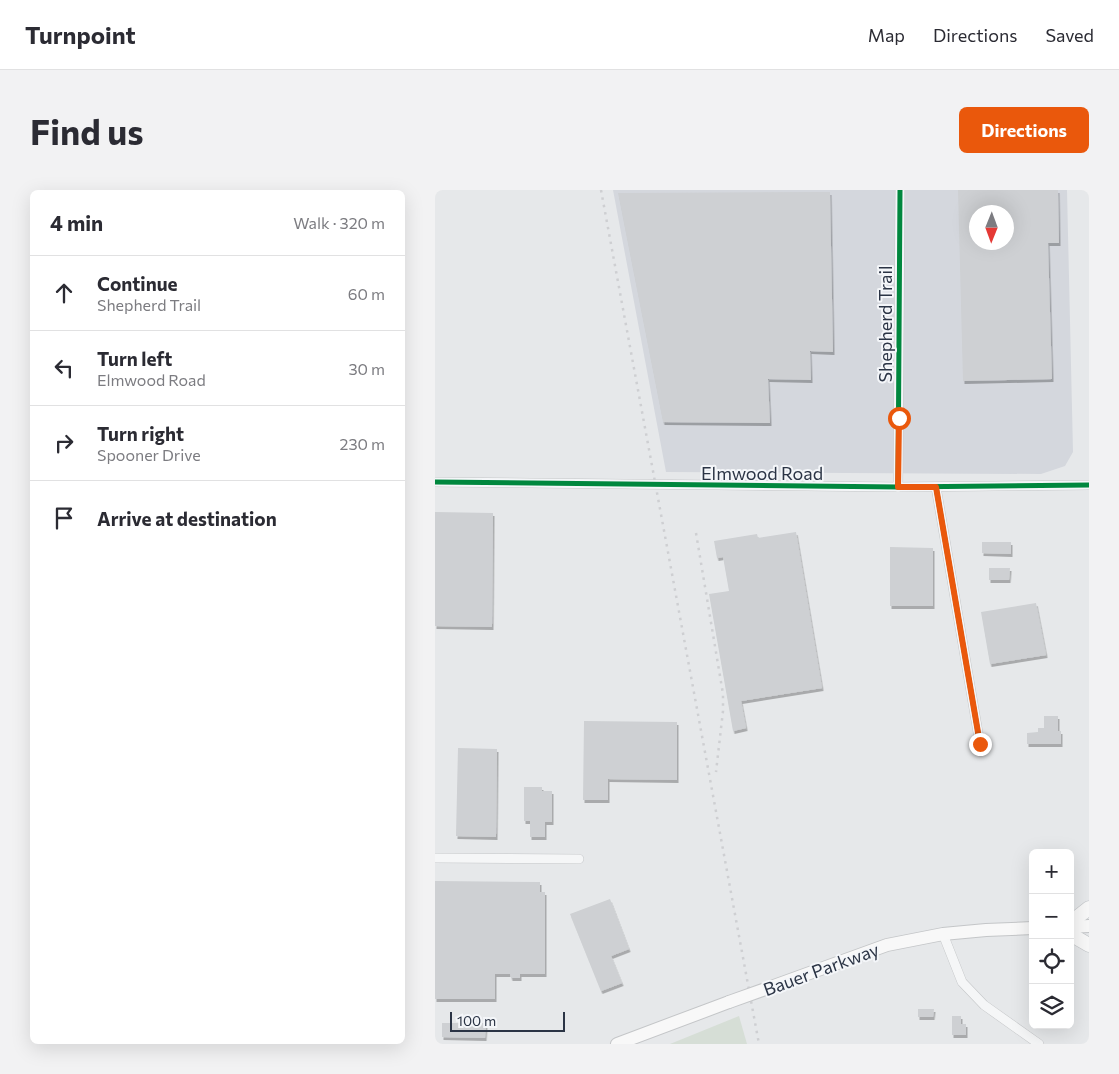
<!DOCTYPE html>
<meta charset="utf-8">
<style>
:root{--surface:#fff;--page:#f2f2f3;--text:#2b2b33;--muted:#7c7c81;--line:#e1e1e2;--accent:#ea580c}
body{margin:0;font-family:Commissioner,sans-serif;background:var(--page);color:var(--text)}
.controls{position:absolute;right:15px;bottom:15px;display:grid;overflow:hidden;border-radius:8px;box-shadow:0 5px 20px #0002}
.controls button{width:45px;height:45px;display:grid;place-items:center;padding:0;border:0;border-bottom:1px solid var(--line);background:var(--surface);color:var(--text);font:25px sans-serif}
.compass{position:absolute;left:534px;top:15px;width:45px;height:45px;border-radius:50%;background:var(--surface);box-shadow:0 5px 20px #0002;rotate:181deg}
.scale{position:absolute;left:15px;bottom:12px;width:115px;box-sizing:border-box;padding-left:5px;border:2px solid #2b3445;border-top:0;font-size:14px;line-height:18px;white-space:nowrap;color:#2b3445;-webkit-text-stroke:4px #f4f6f9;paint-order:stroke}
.stop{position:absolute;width:15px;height:15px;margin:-11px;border:4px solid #ea580c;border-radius:50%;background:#fff}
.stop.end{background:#ea580c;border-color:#fff;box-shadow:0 1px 5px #0008}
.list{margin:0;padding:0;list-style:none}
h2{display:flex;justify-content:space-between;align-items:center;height:65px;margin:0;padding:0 20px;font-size:21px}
h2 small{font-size:16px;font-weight:400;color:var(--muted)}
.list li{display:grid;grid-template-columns:32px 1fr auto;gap:15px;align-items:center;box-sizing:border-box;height:75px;padding:0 20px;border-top:1px solid var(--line)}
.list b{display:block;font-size:19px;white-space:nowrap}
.list p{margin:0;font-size:16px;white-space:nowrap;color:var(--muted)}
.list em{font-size:16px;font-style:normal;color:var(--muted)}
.icon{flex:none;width:28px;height:28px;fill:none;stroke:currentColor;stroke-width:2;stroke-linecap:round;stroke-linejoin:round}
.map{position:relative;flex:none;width:654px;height:854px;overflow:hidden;border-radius:8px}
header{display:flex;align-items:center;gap:30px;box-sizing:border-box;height:70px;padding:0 25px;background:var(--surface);border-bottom:1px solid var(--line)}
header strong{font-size:24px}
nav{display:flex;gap:28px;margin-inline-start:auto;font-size:18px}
.intro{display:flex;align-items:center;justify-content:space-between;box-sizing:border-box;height:120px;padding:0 30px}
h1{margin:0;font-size:35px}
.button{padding:12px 22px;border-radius:8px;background:var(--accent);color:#fff;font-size:18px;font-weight:700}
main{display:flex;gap:30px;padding:0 30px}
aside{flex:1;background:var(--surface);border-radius:8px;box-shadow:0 5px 20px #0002}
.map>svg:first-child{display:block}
</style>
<header>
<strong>Turnpoint</strong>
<nav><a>Map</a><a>Directions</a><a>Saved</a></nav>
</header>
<div class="intro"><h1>Find us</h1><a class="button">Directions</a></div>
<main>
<aside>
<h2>4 min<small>Walk · 320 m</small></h2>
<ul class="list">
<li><svg class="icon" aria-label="ahead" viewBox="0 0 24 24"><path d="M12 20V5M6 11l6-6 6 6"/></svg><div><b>Continue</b><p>Shepherd Trail</p></div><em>60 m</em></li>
<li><svg class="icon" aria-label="left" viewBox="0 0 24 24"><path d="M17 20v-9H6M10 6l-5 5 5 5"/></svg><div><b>Turn left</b><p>Elmwood Road</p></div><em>30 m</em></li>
<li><svg class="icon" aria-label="right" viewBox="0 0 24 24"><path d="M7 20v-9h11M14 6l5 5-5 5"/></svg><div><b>Turn right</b><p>Spooner Drive</p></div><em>230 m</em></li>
<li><svg class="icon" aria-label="arrive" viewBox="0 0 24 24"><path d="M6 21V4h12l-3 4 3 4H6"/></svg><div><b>Arrive at destination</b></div></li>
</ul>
</aside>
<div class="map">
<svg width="654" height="854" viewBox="0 0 654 854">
<defs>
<filter id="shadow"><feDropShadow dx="1.5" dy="3" stdDeviation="0" flood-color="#0004"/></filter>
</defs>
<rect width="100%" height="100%" fill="#e6e8ea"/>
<!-- built -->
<path fill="#d4d7dd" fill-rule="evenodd" d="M178 0H632L638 262 630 276 606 284 231 282ZM542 22H572V52H542Z"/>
<!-- green -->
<polygon fill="#d6ded6" points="304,826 312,854 235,854"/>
<!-- building -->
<g fill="#ced0d3" fill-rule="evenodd" filter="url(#shadow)">
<path d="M523 0H623L624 53H613L617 189 528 191ZM542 22H572V52H542Z"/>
<polygon points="395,2 398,162 375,161 376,190 333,189 335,233 228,232 183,3"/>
<polygon points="0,322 58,323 57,437 0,436"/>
<polygon points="361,342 387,498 306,511 311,538 298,541 274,404 294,401 288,367 282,368 279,351 322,344 323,348"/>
<polygon points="547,352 576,352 576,364 547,363"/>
<polygon points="455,357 498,358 498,416 455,416"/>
<polygon points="554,378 575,378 574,390 554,390"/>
<polygon points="601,413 611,465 555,474 546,422"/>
<polygon points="609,526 623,526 623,541 626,541 626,554 592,554 592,543 603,542 603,538 609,538"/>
<polygon points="149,531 242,532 242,590 173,589 173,610 148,610"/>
<polygon points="23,558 62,559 61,647 21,646"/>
<polygon points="89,597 107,597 107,601 117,601 117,632 110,632 110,647 95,647 95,631 89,631"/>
<polygon points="0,691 105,692 105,702 110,702 110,784 85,784 85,788 76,788 75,784 60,784 60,809 0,809"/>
<polygon points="175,709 194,759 176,766 187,793 166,801 135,724"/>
<polygon points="483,819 499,819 498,827 483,827"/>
<polygon points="517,826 526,826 526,834 531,834 531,845 517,845"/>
<polygon points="7,833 51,833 50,848 7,847"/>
</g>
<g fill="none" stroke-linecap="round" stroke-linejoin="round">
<!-- minor casing -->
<g stroke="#c4c6c8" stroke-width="10">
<g id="minor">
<polyline points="0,292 463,297 654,295"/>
<polyline points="463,297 465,0"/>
<polyline points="501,297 545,554"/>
<polyline points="0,668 144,669"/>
<polyline points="508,744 527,792 549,815 604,854"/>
</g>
</g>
<!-- secondary casing -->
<g stroke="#c4c6c8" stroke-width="14">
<g id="secondary">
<polyline points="635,737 654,736"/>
<polyline points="336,797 452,755 508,744 551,740 598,738"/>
<polyline points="182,854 294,812"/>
</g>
</g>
<!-- primary casing -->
<g stroke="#c2c5c8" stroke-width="15">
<g id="primary">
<polyline points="635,733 654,718"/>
<polyline points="635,744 654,755"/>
</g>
</g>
<!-- minor -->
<use href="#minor" stroke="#f5f6f7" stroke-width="9"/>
<!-- secondary -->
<use href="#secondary" stroke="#f8f8f8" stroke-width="12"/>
<!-- primary -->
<use href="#primary" stroke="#f8f8f8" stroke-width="14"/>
<!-- rail -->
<g stroke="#cecfd2" stroke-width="2.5" stroke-dasharray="2.5 5" stroke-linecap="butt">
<polyline points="166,0 324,854"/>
<polyline points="261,343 288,504 288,521 281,582"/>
</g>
<!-- secondary-bridge casing -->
<g stroke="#c4c6c8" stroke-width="14" stroke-linecap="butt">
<polyline id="secondary-bridge" points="294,812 336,797"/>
</g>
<!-- secondary-bridge -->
<use href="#secondary-bridge" stroke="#f8f8f8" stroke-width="12"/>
<!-- cycleway casing -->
<g stroke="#f4f6f9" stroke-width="8">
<g id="cycleway">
<polyline points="0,292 463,297 654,295"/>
<polyline points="463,297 465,0"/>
<polyline points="501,297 545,554"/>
</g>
</g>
<!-- cycleway -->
<use href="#cycleway" stroke="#00873e" stroke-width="5"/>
</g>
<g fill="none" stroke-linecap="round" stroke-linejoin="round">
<!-- route -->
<polyline stroke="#ea580c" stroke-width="6" points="464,228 463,297 501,297 545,554"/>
</g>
<g text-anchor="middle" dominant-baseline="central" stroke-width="4" stroke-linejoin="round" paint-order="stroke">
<!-- street labels -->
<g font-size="18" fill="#2b3445" stroke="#f4f6f9">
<text transform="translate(450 134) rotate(-90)">Shepherd Trail</text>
<text x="327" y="283">Elmwood Road</text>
<text transform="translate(386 779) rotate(-20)">Bauer Parkway</text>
</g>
</g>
</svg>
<div class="controls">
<button>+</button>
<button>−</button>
<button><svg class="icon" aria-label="locate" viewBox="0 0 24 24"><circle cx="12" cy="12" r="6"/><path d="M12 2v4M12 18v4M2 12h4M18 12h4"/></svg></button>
<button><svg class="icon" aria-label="layers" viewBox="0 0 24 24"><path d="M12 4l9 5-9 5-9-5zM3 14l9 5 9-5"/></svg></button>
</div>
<svg class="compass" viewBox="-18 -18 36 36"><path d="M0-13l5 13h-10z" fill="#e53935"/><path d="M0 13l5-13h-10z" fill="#7c7c81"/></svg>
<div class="scale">100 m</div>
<div class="stop" style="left:464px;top:228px"></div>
<div class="stop end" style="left:545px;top:554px"></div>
</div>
</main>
